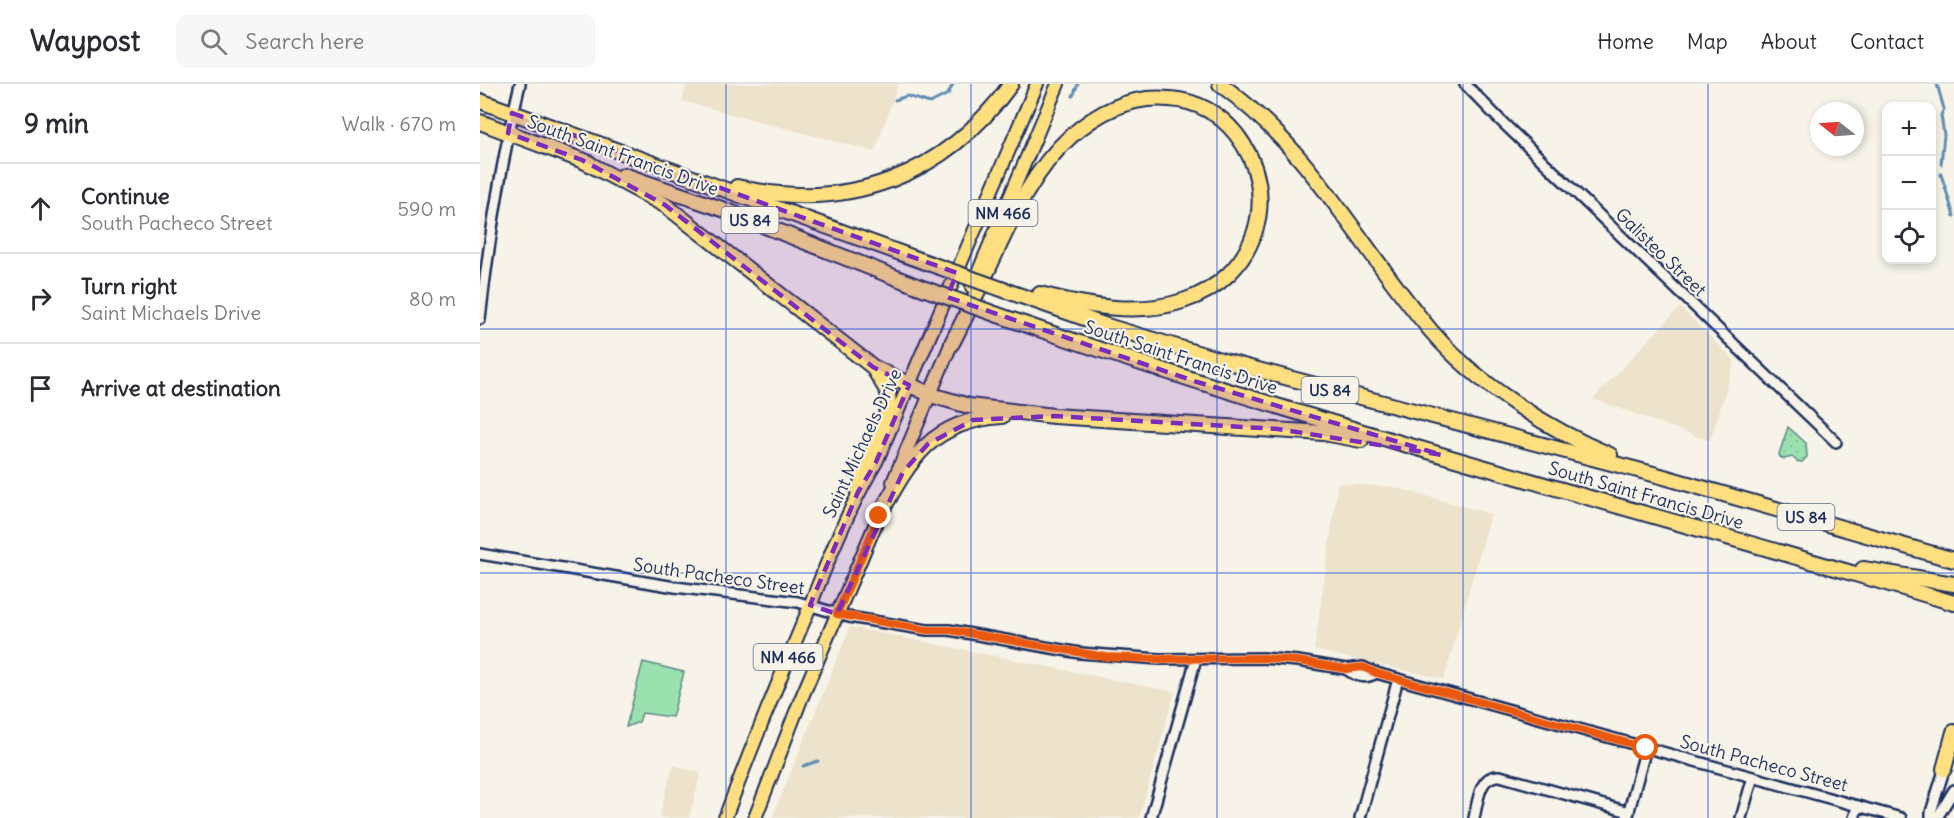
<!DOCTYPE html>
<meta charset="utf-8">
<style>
:root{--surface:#fff;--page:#f7f7f7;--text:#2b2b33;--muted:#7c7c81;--line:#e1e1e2}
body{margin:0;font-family:Delius,sans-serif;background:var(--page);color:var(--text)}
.controls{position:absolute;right:18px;top:18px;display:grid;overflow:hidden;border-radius:12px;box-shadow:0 3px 9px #0003}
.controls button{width:54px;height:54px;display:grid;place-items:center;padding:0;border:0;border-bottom:2px solid var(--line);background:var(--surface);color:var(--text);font:30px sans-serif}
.compass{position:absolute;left:1330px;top:18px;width:54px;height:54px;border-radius:50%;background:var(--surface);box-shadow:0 3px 9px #0003;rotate:287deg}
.stop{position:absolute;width:18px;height:18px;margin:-14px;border:4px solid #ea580c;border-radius:50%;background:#fff}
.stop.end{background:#ea580c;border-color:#fff;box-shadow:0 2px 6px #0008}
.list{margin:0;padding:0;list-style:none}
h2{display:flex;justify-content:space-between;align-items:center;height:78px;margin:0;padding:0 24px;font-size:26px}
h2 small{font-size:20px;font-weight:400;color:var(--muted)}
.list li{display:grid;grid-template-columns:39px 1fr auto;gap:18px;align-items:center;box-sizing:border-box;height:90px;padding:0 24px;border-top:2px solid var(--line)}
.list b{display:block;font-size:22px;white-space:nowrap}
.list p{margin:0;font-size:20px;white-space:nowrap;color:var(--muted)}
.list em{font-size:20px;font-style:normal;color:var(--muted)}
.icon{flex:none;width:33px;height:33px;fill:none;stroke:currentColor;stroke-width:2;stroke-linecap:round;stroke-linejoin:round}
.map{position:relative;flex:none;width:1474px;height:734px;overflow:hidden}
header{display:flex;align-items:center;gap:36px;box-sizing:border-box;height:84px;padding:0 30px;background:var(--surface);border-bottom:2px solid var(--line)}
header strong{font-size:28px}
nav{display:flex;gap:33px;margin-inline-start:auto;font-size:21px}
.search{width:420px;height:54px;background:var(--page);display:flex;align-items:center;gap:15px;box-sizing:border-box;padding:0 21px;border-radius:12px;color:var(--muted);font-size:22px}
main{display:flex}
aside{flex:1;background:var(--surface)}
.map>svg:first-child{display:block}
</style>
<header>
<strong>Waypost</strong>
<div class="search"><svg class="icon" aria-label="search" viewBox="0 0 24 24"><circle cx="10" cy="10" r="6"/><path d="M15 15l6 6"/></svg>Search here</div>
<nav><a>Home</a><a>Map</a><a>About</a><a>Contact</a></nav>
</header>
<main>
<aside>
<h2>9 min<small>Walk · 670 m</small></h2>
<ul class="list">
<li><svg class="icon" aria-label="ahead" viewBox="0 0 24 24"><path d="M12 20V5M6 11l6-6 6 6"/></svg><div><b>Continue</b><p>South Pacheco Street</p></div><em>590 m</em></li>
<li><svg class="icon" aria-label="right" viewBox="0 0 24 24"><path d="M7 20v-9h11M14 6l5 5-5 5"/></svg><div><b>Turn right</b><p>Saint Michaels Drive</p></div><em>80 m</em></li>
<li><svg class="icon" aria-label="arrive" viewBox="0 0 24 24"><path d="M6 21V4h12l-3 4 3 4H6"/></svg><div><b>Arrive at destination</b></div></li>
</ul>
</aside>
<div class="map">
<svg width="1474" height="734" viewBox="0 0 1474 734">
<defs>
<pattern id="park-dots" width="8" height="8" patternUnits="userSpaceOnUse" patternTransform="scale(1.5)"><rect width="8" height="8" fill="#9be1af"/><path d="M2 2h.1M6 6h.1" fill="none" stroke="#85c199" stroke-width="1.8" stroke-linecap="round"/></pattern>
</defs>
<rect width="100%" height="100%" fill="#f7f3e8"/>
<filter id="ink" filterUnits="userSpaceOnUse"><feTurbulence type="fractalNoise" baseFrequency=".0167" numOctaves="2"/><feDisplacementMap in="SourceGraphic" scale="12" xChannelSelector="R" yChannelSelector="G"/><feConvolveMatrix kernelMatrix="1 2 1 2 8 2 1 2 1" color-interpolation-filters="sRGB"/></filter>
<g filter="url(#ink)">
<!-- built -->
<g fill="#ede3cc">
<polygon points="207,0 418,0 395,68 202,17"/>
<polygon points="1200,223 1255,277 1230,357 1113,315"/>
<polygon points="858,399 914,403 1011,430 964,595 834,566"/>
<polygon points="370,543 695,608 659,734 292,734"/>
<polygon points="193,681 221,689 209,734 179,734"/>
</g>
<!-- park -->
<polygon fill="url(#park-dots)" stroke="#5b8886" stroke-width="1.5" points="1308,343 1326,359 1327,373 1322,378 1318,378 1312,373 1304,375 1300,373 1299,370"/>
<!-- garden -->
<polygon fill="#9be1af" stroke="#5b8886" stroke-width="1.5" points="163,578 204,588 193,630 192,633 162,629 159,638 146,643"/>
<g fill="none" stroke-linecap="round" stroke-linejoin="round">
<!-- stream -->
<g stroke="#5f8eb4" stroke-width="3">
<polyline points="1457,0 1464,25 1461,31 1464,51 1461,80"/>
<polyline points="593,12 598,0"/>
<polyline points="415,16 427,12 450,19 468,10 473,0"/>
<polyline points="1461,90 1474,132"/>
<polyline points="323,682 338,677"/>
</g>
<!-- minor casing -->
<g stroke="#1b2f5e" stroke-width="14">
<g id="minor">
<polyline points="985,0 1020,36 1356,358"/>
<path d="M0 235C9 156 21 78 40 0"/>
<polyline points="0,470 195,503 318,518 369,533 447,546 469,546 600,569 679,575 783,574 818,577 866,585 883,583 896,589 1421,734"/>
<path d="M866 585C876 592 885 596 896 589"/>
<polyline points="671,734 716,575"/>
<polyline points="880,734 918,595"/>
<path d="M994 734C998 718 999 690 1020 692L1149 728"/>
<polyline points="1147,734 1166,664"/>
<polyline points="1261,734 1273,693"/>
<polyline points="1374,734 1378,722"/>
<polyline points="1451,734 1451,728 1466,680"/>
<polyline points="1457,734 1474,706"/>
</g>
</g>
<!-- major casing -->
<g stroke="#1b2f5e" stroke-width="16">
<g id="major">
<polyline points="492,203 578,0"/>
<polyline points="413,398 475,251"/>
<path d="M245 734C271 664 299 596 328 527 348 476 368 425 396 378L557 0"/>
<polyline points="275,734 321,615 402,425"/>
</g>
</g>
<!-- highway casing -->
<g stroke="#1b2f5e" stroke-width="18">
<g id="highway">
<path d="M740 0C834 68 879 163 952 248 997 300 1068 345 1130 371"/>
<polyline points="0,17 448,179"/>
<polyline points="0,38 109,79"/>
<polyline points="102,76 185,121 393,283 451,311 489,322 574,332 844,349 881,356"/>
<polyline points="144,91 242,125 437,202"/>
<path d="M257 103C368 129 465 92 531 0"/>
<polyline points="527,207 627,242 744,277 1177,391 1474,476"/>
<path d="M518 231C832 341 1155 424 1474 519"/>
<path d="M472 259C484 236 495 213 506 190 529 141 550 89 591 52 619 27 652 11 690 15 716 17 739 29 756 50 803 110 777 194 703 217 657 232 606 222 560 210"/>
<polyline points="378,408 409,323 408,308 394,285"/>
<path d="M399 432C430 376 450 337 522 332"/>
<polyline points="1383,485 1474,500"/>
<polyline points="1464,685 1474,648"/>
</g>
</g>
<!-- minor -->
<use href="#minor" stroke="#f7f3e8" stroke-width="9"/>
<!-- major -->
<use href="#major" stroke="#fedf80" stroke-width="12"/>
<!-- highway -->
<use href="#highway" stroke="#fedf80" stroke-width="14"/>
<!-- highway-bridge casing -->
<g stroke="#1b2f5e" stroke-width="18" stroke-linecap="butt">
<g id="highway-bridge">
<polyline points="448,179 527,207"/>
<polyline points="437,202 518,231"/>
</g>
</g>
<!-- highway-bridge -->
<use href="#highway-bridge" stroke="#fedf80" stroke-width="14"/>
</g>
</g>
<g fill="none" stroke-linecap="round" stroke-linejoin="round" filter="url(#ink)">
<!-- route -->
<polyline stroke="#ea580c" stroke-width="8" points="399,432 357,530 447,546 470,546 626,573 679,575 783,574 818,577 866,585 883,583 896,589 1166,664"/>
</g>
<!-- marked area -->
<path fill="#7b2cbf" fill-opacity="0.2" stroke="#7b2cbf" stroke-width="4.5" stroke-dasharray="12 8" stroke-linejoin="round" d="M32 29 477 189 467 213 714 297 962 371 798 345 574 332 493 336 448 360 423 388 357 530 330 521 378 408 396 378 429 301 393 283 185 121 102 76 28 49Z"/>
<!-- grid -->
<path fill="none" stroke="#1d4ed8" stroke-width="1.5" stroke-opacity="0.55" d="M246 0V734M491 0V734M737 0V734M983 0V734M1228 0V734M0 245H1474M0 489H1474"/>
<g text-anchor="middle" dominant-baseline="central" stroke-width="4.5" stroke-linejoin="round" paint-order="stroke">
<!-- shield labels -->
<g fill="#f7f3e8" stroke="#5d6a87" stroke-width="1.5">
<rect x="488.5" y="116" width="69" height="26" rx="4.5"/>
<rect x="241.5" y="123" width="57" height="26" rx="4.5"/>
<rect x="821.5" y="293" width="57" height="26" rx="4.5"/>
<rect x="1297.5" y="420" width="57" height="26" rx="4.5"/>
<rect x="273.5" y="560" width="69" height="26" rx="4.5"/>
</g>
<g font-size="16" font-weight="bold" fill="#1b2f5e">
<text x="523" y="129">NM 466</text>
<text x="270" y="136">US 84</text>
<text x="850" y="306">US 84</text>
<text x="1326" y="433">US 84</text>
<text x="308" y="573">NM 466</text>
</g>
<!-- street labels -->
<g font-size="18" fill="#1b2f5e" stroke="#f7f3e8">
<text transform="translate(143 71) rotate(20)">South Saint Francis Drive</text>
<text transform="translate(1181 168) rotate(44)">Galisteo Street</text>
<text transform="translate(701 273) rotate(18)">South Saint Francis Drive</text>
<text transform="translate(382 359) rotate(-65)">Saint Michaels Drive</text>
<text transform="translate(1166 411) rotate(16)">South Saint Francis Drive</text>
<text transform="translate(239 492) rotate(8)">South Pacheco Street</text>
<text transform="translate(1284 679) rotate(15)">South Pacheco Street</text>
</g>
</g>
</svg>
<div class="controls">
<button>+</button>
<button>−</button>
<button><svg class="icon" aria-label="locate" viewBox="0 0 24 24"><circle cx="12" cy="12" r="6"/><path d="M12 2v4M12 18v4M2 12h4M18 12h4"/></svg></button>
</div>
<svg class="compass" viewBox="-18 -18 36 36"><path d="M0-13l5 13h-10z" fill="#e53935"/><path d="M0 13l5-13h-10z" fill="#7c7c81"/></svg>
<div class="stop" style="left:1166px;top:664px"></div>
<div class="stop end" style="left:399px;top:432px"></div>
</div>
</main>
